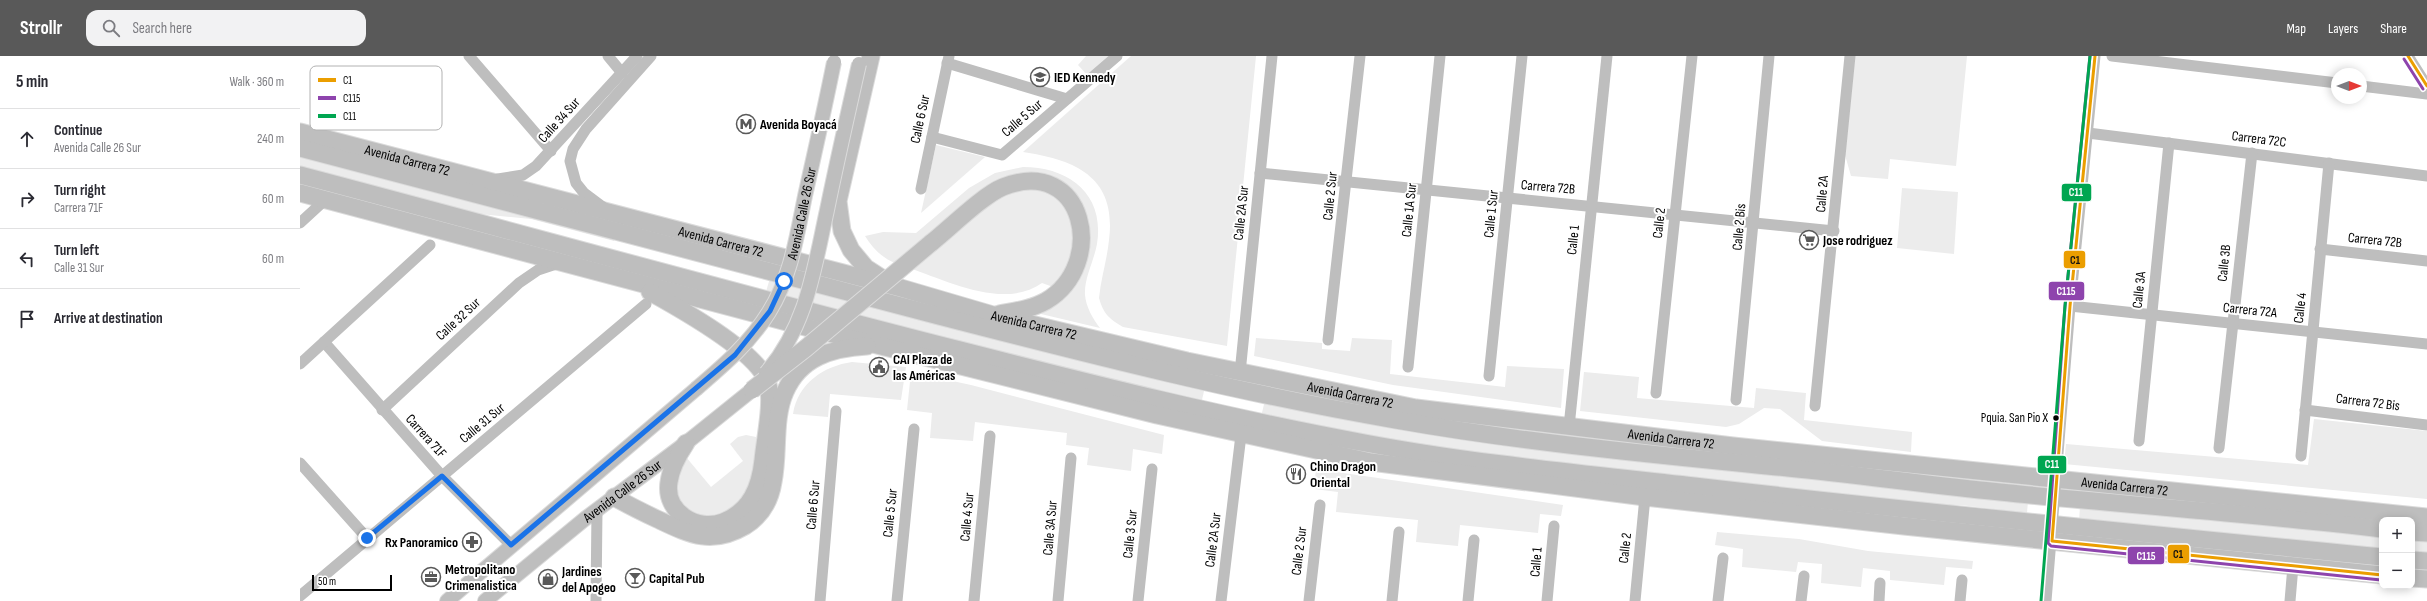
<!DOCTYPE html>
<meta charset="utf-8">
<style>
:root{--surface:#fff;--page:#f2f2f3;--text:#2b2b33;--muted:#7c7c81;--line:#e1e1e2;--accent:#595959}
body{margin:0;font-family:"Sofia Sans Condensed",sans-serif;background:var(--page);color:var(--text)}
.controls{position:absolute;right:12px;bottom:12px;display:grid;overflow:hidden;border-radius:8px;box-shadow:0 2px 10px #0003}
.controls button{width:36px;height:36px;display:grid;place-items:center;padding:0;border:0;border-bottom:1px solid var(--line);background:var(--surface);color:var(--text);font:20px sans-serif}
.compass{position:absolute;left:2031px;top:12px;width:36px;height:36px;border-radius:50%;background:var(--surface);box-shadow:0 2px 10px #0003;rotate:90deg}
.scale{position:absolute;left:12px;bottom:10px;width:80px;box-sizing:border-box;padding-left:4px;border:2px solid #000;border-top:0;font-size:11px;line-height:14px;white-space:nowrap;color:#000;-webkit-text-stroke:3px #fff;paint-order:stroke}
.stop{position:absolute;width:12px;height:12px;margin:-9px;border:3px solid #1a73e8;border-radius:50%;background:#fff}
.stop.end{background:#1a73e8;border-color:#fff;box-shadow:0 1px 4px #0008}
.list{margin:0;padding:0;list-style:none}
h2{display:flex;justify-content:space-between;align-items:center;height:52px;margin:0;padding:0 16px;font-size:17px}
h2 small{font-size:13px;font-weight:400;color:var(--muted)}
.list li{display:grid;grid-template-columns:26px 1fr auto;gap:12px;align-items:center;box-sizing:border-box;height:60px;padding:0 16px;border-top:1px solid var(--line)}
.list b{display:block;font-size:15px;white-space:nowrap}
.list p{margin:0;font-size:13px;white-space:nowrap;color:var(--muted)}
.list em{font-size:13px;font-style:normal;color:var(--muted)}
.icon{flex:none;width:22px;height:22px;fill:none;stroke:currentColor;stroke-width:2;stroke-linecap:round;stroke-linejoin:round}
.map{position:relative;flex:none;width:2127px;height:545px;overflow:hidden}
header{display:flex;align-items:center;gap:24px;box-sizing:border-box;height:56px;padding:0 20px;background:var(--accent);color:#fff}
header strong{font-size:19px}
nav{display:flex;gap:22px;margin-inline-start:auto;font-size:14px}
.search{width:280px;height:36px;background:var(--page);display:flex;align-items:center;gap:10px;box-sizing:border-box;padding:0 14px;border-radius:12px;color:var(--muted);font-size:15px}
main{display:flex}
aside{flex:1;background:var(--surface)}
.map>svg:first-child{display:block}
</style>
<header>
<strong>Strollr</strong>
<div class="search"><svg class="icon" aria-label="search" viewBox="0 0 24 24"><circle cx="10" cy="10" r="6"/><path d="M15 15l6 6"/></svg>Search here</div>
<nav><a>Map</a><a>Layers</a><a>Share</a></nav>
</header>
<main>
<aside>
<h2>5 min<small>Walk · 360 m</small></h2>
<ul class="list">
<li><svg class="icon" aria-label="ahead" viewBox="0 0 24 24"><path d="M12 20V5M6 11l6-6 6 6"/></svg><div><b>Continue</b><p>Avenida Calle 26 Sur</p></div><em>240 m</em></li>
<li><svg class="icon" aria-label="right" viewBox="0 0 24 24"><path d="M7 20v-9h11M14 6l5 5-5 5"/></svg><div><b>Turn right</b><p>Carrera 71F</p></div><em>60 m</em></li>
<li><svg class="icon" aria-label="left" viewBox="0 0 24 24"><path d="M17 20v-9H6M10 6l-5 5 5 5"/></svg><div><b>Turn left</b><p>Calle 31 Sur</p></div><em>60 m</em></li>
<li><svg class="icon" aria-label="arrive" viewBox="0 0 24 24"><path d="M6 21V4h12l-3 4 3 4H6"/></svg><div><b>Arrive at destination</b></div></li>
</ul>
</aside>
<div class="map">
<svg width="2127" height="545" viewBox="0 0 2127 545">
<rect width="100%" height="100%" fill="#fff"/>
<!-- green -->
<g fill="#ececec">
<polygon points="786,0 810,0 788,20 778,9"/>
<path d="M831 0H956L927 290 823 271C809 263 803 257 799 242 801 222 807 204 809 184 817 122 777 104 723 96Z"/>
<polygon points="1555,0 1667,0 1656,110 1590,103 1588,123 1551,120 1545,99"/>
<polygon points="636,89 685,101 621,157"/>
<polygon points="0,96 314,182 314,185 231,163 170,157 113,140 0,113"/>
<path d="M723 111C769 111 805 138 797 188 794 205 784 222 785 239 786 251 793 263 800 272L741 258 759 245 771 231 789 183V169L784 153 769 131 758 125 731 119 597 208C582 202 573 193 565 180L583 176 616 177 669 132 695 117Z"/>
<path d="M727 130 753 136 773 159 776 189 756 232 742 227C704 254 648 225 609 212L688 147 708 135Z"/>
<polygon points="1602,132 1658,136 1654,198 1597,192"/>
<polygon points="470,222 905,331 901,348 465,239"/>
<polygon points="956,282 1022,287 1022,293 1050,295 1052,282 1092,284 1090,318 1205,331 1207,310 1264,313 1261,352 1093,329 954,300"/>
<path d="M552 306 606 311 601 344 530 338 528 361 493 358C498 327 524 310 552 306Z"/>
<polygon points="611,316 671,329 864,379 862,398 833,393 831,415 787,409 789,392 766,389 767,377 675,366 673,385 630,382 632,357 607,354"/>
<polygon points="1284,316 1339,321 1337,342 1454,352 1456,332 1506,337 1504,364 1612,376 1611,396 1522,385 1480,353 1464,352 1439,368 1426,371 1280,355"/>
<polygon points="965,344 1728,445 1727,457 1660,449 1640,451 1151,394 961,361"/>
<polygon points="2014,363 2127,375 2127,443 1764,408 1766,388 2008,409"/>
<polygon points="446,379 456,381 459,395 445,447 420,461 393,460 378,446 375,418 386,401 411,431 443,405 430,388 438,381"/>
<polygon points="1016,413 1263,449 1261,460 1240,458 1238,477 1160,469 1158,490 1116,486 1118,464 1036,456 1038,436 1014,433"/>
<polygon points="1780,450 2082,477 2082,495 1779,467"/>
<polygon points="1417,476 1499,483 1568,495 1673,505 1672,513 1646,511 1644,529 1590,524 1590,515 1563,512 1561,531 1521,527 1522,508 1498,506 1496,516 1442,511 1443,493 1415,489"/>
<polygon points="2112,480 2127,482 2127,500 2112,498"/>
</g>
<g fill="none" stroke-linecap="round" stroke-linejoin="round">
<!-- major casing -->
<g stroke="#dbdbdb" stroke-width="16">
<g id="major">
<polyline points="147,545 396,333"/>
<path id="s1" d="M185 545 286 462 386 387 452 334"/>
</g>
</g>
<!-- highway casing -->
<g stroke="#dbdbdb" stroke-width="19">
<g id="highway">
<polyline points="571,0 538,145 542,175 551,194 566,212 583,223"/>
<path id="s2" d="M0 76 601 232 693 259 887 305 1116 352 1433 390 2127 461"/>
<path d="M0 92C213 147 426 205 639 260 790 299 943 338 1096 364 1226 387 1358 399 1488 412 1559 419 1629 429 1700 436 1827 449 1955 458 2082 473"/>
<path d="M0 119C220 177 439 238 660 294 794 328 928 362 1065 387 1177 408 1290 418 1403 431 1629 457 1856 479 2082 501"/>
<polyline points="0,137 513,273 857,359 1071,406 1345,441 1604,470 2082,519"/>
<path d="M631 187C650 172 683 139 703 131 785 99 808 208 746 245 732 253 715 255 699 258"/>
<path d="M350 236C379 252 455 294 467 325 474 343 465 383 463 404 460 431 451 455 423 466 397 476 364 456 369 426 371 411 378 399 386 387"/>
<path d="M314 441C328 449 342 456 357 463 389 478 411 490 445 470 461 460 470 445 473 426 479 397 473 363 485 336 500 301 532 292 567 290"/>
<polyline points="2112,476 2127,477"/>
<polyline points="2112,504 2127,505"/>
<polyline points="2112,522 2127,523"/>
</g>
</g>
<!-- minor -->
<g stroke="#bebebe" stroke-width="11">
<polyline points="169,0 251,95"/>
<polyline points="308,0 322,17"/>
<polyline points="1812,0 2037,27"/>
<polyline points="2108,0 2127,30"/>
<polyline points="647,7 767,43"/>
<polyline points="2061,30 2127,38"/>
<polyline points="1788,77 2127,120"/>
<polyline points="632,81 702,99 817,0"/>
<polyline points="960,117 1534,175"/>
<polyline points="198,123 223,119 236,110 337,0"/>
<polyline points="621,133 649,0"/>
<polyline points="304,152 284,137 276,127 270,105 273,93 286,73 351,0"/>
<polyline points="0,167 25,144"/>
<polyline points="2020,193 2127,205"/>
<polyline points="1770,250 2127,288"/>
<polyline points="1028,284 1060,0"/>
<polyline points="24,286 142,420 211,489"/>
<polyline points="0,308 130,189"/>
<polyline points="1108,311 1140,0"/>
<polyline points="940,317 972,0"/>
<polyline points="1189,320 1222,0"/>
<polyline points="1356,337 1392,0"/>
<polyline points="1436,344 1469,0"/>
<polyline points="1515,350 1550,0"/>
<polyline points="82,354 219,227 238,214 259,207"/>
<polyline points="2005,354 2127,369"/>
<polyline points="1269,371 1307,0"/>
<polyline points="1839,385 1869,87"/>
<polyline points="1919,392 1952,97"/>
<polyline points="2001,400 2029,107"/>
<polyline points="0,407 67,482"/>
<polyline points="0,540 346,248"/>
<polyline points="296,545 297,454"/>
<polyline points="520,545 536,355"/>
<polyline points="597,545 614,373"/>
<polyline points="674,545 690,380"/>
<polyline points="758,545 771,402"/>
<polyline points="838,545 852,413"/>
<polyline points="921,545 941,379"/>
<polyline points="1009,545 1020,449"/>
<polyline points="1092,545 1099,476"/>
<polyline points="1168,545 1174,484"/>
<polyline points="1247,545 1254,470"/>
<polyline points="1335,545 1345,441"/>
<polyline points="1418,545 1423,502"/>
<polyline points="1501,545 1504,520"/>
<polyline points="1579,545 1580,527"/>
<polyline points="1660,545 1662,524"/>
<polyline points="1746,545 1770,250 1795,0"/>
<polyline points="1990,545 1993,510"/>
</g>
<!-- major -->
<use href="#major" stroke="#bebebe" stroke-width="14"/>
<!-- highway -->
<use href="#highway" stroke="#bebebe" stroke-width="17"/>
<!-- major-bridge casing -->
<g stroke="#dbdbdb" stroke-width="16" stroke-linecap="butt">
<g id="major-bridge">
<path d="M466 317C507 270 514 213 527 154 537 105 548 57 559 8"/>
<path id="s3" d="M396 333C424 309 450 287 469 256 491 221 497 179 505 140 515 95 525 51 534 6"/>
</g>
</g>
<!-- highway-bridge casing -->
<g stroke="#dbdbdb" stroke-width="19" stroke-linecap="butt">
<polyline id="highway-bridge" points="452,334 506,292 631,187"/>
</g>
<!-- major-bridge -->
<use href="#major-bridge" stroke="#bebebe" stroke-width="14"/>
<!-- highway-bridge -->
<use href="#highway-bridge" stroke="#bebebe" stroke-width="17"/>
<!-- bus-1 casing -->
<g stroke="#fff" stroke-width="6">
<g id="bus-1">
<polyline points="1795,0 1770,250 1752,485 2082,519"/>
<polyline points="2108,0 2127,30"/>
</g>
</g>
<!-- bus-2 casing -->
<g stroke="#fff" stroke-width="6">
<g id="bus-2">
<polyline points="1790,0 1765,250 1748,487 1751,490 2081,524"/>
<polyline points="2104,3 2123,33"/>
</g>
</g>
<!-- bus-3 casing -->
<g stroke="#fff" stroke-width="6">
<polyline id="bus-3" points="1741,545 1765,250 1790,0"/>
</g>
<!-- bus-1 -->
<use href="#bus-1" stroke="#eb9e00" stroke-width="3"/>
<!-- bus-2 -->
<use href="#bus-2" stroke="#8e44ad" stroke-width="3"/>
<!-- bus-3 -->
<use href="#bus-3" stroke="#00a651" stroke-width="3"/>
</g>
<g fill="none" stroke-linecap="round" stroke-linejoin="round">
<!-- route -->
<polyline stroke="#1a73e8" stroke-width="5" points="67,482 142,420 211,489 435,299 470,255 484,225"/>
</g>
<!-- icons -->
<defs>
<g id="school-ring" transform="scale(1)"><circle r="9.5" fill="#fff" stroke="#595959" stroke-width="1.5"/><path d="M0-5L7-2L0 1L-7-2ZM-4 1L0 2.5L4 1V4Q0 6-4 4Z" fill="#595959"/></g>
<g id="metro-ring" transform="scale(1)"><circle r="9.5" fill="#fff" stroke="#595959" stroke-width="1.5"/><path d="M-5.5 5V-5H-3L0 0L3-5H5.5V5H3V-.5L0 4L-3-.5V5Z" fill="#595959"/></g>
<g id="supermarket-ring" transform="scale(1)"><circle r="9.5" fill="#fff" stroke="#595959" stroke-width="1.5"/><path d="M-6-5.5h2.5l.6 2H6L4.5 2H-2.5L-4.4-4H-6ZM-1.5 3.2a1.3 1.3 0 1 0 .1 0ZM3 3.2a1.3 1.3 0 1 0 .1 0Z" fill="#595959"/></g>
<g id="civic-ring" transform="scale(1)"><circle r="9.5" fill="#fff" stroke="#595959" stroke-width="1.5"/><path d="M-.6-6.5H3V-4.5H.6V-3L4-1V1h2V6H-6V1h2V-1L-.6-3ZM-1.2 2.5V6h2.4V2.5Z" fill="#595959"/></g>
<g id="restaurant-ring" transform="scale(1)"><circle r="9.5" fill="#fff" stroke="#595959" stroke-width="1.5"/><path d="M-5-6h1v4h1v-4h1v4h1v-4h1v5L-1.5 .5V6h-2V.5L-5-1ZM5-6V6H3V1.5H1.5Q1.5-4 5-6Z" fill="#595959"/></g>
<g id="pharmacy-ring" transform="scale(1)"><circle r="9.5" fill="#fff" stroke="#595959" stroke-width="1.5"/><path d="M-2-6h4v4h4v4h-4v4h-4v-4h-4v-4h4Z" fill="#595959"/></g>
<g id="office-ring" transform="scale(1)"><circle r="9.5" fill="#fff" stroke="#595959" stroke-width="1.5"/><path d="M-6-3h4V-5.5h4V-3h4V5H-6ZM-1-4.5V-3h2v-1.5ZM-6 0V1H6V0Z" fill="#595959"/></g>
<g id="bar-ring" transform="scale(1)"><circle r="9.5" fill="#fff" stroke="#595959" stroke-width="1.5"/><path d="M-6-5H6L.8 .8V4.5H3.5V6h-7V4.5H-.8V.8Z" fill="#595959"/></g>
<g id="shop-ring" transform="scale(1)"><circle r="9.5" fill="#fff" stroke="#595959" stroke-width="1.5"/><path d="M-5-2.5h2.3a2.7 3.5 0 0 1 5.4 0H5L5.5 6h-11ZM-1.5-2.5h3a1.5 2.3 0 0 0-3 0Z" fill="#595959"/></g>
</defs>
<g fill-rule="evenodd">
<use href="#school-ring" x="740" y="21"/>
<use href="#metro-ring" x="446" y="68"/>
<use href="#supermarket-ring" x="1509" y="184"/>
<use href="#civic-ring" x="579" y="311"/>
<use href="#restaurant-ring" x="996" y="418"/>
<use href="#pharmacy-ring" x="172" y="486"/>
<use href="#office-ring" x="131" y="521"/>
<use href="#bar-ring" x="335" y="522"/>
<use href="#shop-ring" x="248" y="523"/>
</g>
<!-- markers -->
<circle fill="#000" stroke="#fff" stroke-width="1.5" cx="1756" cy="362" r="3.5"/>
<g text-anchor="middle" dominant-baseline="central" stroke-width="4" stroke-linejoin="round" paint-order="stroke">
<!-- bus labels -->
<g font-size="13" fill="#000" stroke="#fff" text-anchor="end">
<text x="1748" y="362">Pquia. San Pio X</text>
</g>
<!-- poi labels -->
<g font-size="14" font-weight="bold" fill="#000" stroke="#fff" text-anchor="start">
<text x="754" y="21">IED Kennedy</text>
<text x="460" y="68">Avenida Boyacá</text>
<text x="1523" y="184">Jose rodriguez</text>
<text x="593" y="303">CAI Plaza de<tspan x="593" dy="16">las Américas</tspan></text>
<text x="1010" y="410">Chino Dragon<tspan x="1010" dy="16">Oriental</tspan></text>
<text x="158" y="486" text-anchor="end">Rx Panoramico</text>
<text x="145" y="513">Metropolitano<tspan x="145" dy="16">Crimenalistica</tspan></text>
<text x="262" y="515">Jardines<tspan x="262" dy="16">del Apogeo</tspan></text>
<text x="349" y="522">Capital Pub</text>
</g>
<!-- street labels -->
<g font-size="14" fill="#000" stroke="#fff">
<text transform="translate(722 62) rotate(-41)">Calle 5 Sur</text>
<text transform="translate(620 63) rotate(-78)">Calle 6 Sur</text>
<text transform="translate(259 64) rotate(-48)">Calle 34 Sur</text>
<text transform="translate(1959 83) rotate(7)">Carrera 72C</text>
<text stroke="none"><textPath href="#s2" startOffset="111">Avenida Carrera 72</textPath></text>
<text transform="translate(1248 131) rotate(5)">Carrera 72B</text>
<text transform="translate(1522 138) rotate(-85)">Calle 2A</text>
<text transform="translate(1030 140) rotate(-84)">Calle 2 Sur</text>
<text transform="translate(1109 154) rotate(-84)">Calle 1A Sur</text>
<text stroke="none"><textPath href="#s3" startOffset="211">Avenida Calle 26 Sur</textPath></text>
<text transform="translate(941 157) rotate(-84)">Calle 2A Sur</text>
<text transform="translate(1191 158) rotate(-84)">Calle 1 Sur</text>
<text transform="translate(1359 167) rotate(-84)">Calle 2</text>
<text transform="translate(1439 171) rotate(-85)">Calle 2 Bis</text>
<text transform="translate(1273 184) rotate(-84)">Calle 1</text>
<text transform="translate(2075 184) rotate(6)">Carrera 72B</text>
<text stroke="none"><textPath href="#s2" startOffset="435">Avenida Carrera 72</textPath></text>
<text transform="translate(1924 207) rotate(-84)">Calle 3B</text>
<text transform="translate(1839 234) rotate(-84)">Calle 3A</text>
<text transform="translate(2000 252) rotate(-84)">Calle 4</text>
<text transform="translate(1950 254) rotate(6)">Carrera 72A</text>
<text transform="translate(158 263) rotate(-43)">Calle 32 Sur</text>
<text stroke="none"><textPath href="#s2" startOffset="759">Avenida Carrera 72</textPath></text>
<text stroke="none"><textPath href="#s2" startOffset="1083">Avenida Carrera 72</textPath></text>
<text transform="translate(2068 346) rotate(7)">Carrera 72 Bis</text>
<text transform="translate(182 367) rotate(-40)">Calle 31 Sur</text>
<text transform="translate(126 380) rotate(48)">Carrera 71F</text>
<text stroke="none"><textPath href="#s2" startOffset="1407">Avenida Carrera 72</textPath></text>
<text stroke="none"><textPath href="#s2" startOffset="1863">Avenida Carrera 72</textPath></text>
<text stroke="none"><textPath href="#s1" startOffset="176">Avenida Calle 26 Sur</textPath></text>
<text transform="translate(513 449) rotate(-85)">Calle 6 Sur</text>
<text transform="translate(590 457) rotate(-84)">Calle 5 Sur</text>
<text transform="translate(667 461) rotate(-85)">Calle 4 Sur</text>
<text transform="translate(750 472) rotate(-85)">Calle 3A Sur</text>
<text transform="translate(830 478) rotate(-84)">Calle 3 Sur</text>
<text transform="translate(913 484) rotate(-83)">Calle 2A Sur</text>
<text transform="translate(1325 492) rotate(-84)">Calle 2</text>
<text transform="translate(999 495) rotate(-83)">Calle 2 Sur</text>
<text transform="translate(1236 506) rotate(-85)">Calle 1</text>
</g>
</g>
<!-- legend -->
<rect x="10" y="10" width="132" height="64" rx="6" fill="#fff" stroke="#b2b2b2" stroke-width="1"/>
<rect x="18" y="22" width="18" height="4" fill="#eb9e00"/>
<rect x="18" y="40" width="18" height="4" fill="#8e44ad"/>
<rect x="18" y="58" width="18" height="4" fill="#00a651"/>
<g font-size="11" fill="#000">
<text x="43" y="28">C1</text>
<text x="43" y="46">C115</text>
<text x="43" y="64">C11</text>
</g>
<g stroke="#fff" stroke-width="1.5">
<rect x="1761" y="127" width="31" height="19" rx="4" fill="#00a651"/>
<rect x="1763" y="194" width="23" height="19" rx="4" fill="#eb9e00"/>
<rect x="1748" y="225" width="37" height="20" rx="4" fill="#8e44ad"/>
<rect x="1737" y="399" width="30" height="19" rx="4" fill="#00a651"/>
<rect x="1867" y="488" width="23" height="20" rx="4" fill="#eb9e00"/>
<rect x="1827" y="490" width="38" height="19" rx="4" fill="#8e44ad"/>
</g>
<g font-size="11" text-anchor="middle" font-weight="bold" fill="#fff">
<text x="1776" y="140">C11</text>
<text x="1766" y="239">C115</text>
<text x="1752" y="412">C11</text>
<text x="1846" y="504">C115</text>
</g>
<g font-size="11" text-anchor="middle" font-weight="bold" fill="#111">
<text x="1775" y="208">C1</text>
<text x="1878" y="502">C1</text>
</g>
</svg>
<div class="controls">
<button>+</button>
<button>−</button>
</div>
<svg class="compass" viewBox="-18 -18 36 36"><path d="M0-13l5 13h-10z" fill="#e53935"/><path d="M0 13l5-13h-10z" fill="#7c7c81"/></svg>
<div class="scale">50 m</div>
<div class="stop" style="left:484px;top:225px"></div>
<div class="stop end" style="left:67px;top:482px"></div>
</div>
</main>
